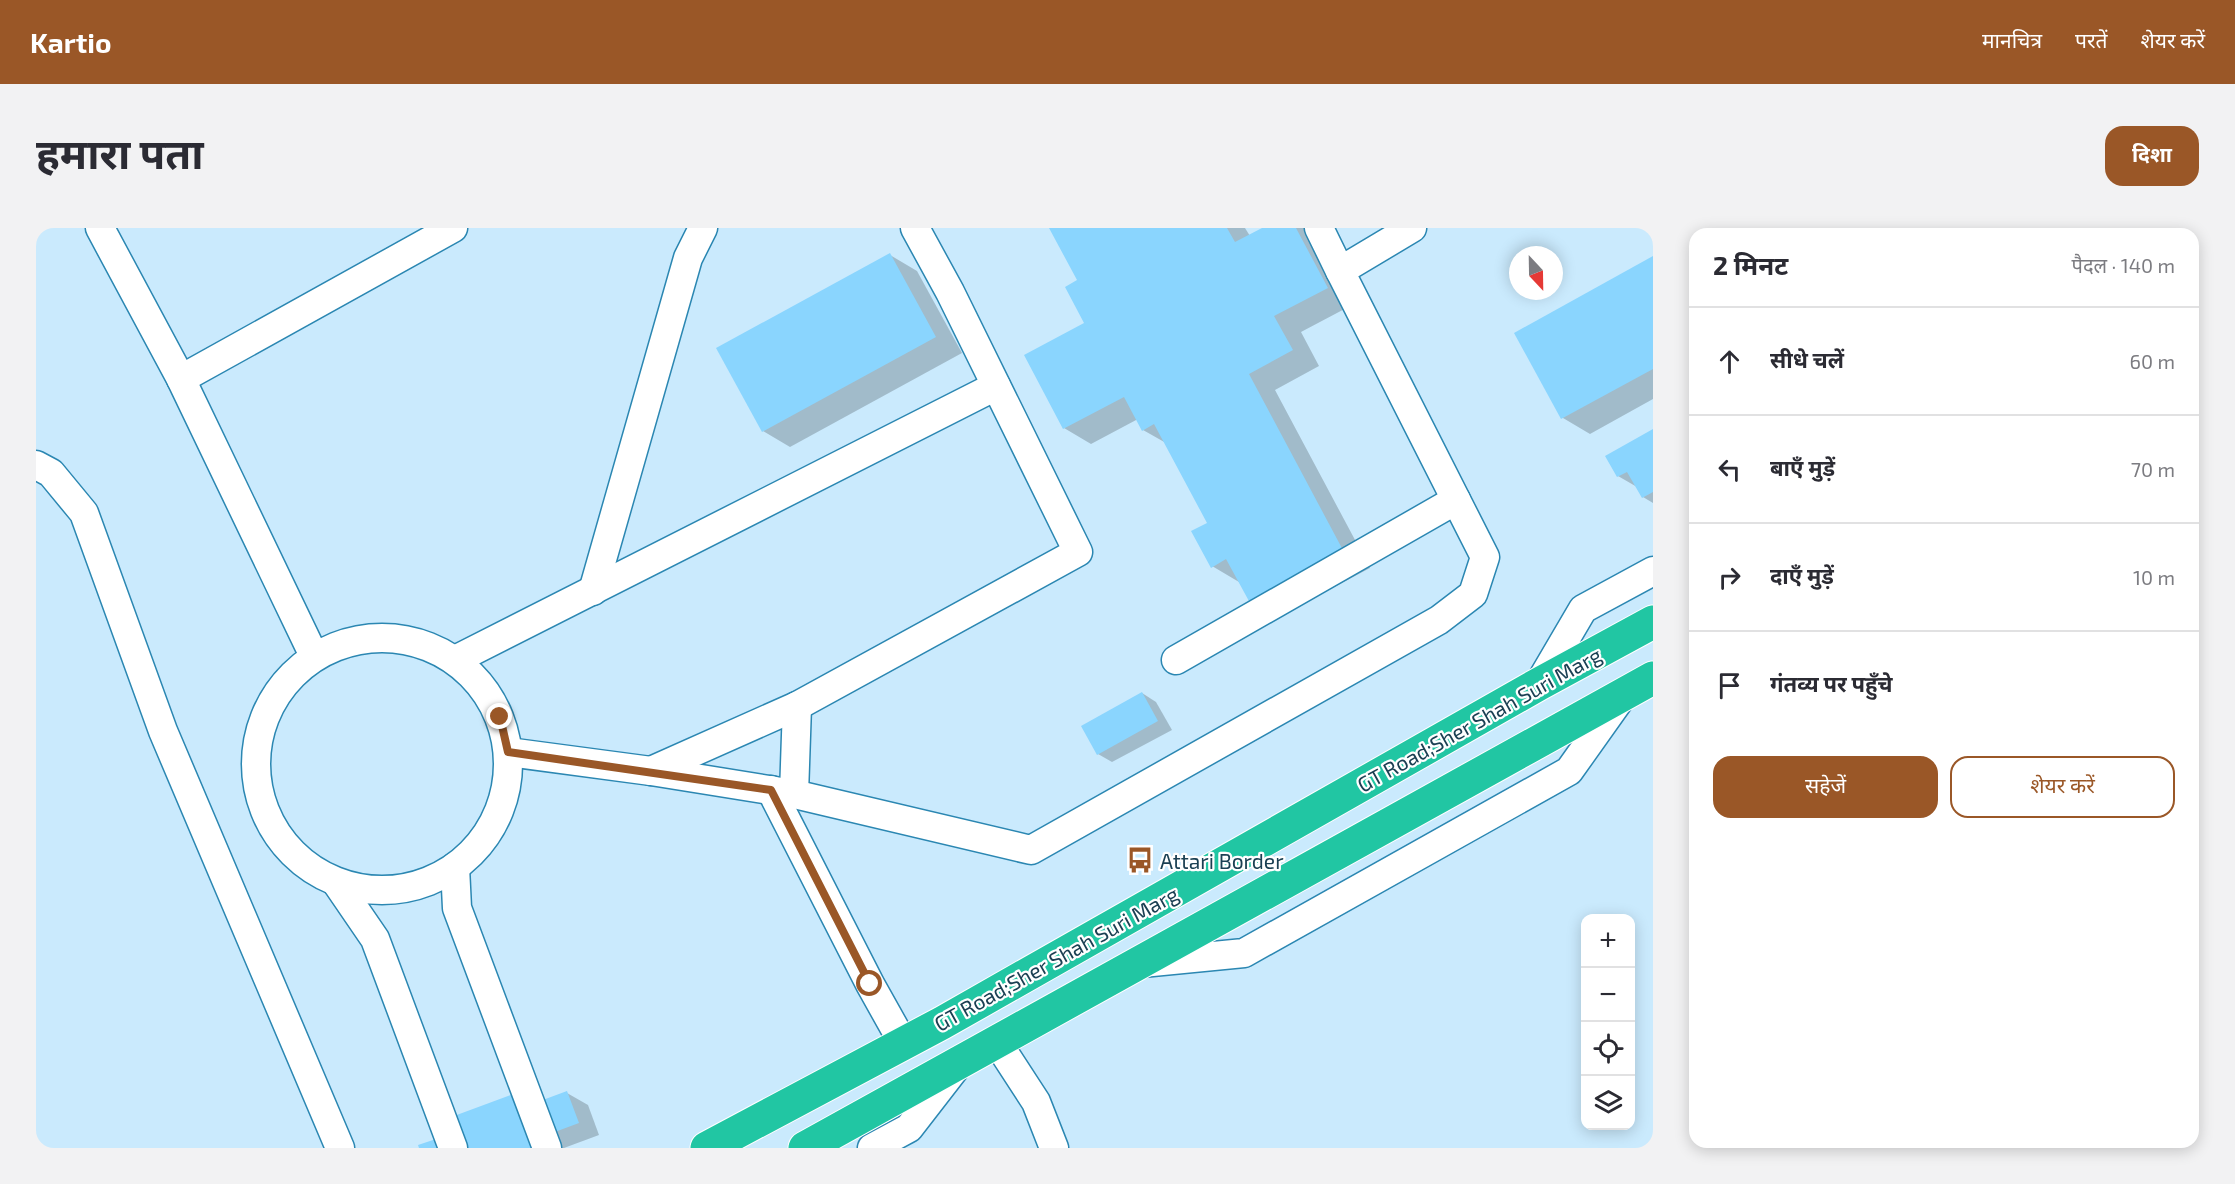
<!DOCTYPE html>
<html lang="hi">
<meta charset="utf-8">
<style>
:root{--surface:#fff;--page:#f2f2f3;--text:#2b2b33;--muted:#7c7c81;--line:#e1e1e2;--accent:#9a5727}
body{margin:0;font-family:"Exo 2","Noto Sans Devanagari",sans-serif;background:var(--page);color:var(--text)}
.controls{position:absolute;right:18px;bottom:18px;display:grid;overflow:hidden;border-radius:12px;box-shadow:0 3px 15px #0003}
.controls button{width:54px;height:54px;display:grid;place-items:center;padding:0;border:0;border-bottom:2px solid var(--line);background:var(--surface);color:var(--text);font:30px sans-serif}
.compass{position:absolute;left:1473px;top:18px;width:54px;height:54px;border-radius:50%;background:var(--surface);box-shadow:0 3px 15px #0003;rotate:158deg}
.stop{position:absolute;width:18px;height:18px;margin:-14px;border:4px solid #9a5727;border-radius:50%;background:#fff}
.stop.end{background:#9a5727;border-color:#fff;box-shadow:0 2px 6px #0008}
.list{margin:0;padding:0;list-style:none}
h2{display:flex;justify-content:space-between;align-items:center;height:78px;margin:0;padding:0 24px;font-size:26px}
h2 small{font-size:20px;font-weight:400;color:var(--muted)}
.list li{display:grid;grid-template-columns:39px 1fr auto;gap:18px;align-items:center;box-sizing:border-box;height:108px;padding:0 24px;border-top:2px solid var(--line)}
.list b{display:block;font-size:22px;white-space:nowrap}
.list em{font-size:20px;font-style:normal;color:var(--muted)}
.actions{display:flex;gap:12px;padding:18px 24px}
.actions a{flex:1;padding:14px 0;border:2px solid var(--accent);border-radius:18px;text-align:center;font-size:21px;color:var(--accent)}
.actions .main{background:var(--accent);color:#fff}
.icon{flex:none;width:33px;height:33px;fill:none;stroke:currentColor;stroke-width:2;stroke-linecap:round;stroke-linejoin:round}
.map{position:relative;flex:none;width:1617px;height:920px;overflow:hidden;border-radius:18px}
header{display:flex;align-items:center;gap:36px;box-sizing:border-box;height:84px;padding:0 30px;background:var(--accent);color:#fff}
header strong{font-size:28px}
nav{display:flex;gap:33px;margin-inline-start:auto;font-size:21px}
.intro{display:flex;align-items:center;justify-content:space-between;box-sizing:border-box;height:144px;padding:0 36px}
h1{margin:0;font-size:42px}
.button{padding:15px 27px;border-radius:18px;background:var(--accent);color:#fff;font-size:21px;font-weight:700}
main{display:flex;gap:36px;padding:0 36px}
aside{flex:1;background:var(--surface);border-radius:18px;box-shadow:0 3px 15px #0003}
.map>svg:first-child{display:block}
</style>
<header>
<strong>Kartio</strong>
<nav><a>मानचित्र</a><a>परतें</a><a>शेयर करें</a></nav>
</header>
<div class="intro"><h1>हमारा पता</h1><a class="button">दिशा</a></div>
<main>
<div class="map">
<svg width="1617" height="920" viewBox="0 0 1617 920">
<rect width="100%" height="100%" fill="#caeafd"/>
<!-- shadow -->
<g fill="#0003">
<polygon points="1015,0 1209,0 1214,8 1230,0 1273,0 1318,76 1265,104 1283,138 1239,162 1334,340 1242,389 1203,354 1176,338 1173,296 1130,215 1107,202 1102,191 1055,216 1028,200 1050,96 1043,53"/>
<polygon points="854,27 881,43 926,125 754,219 727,203"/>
<polygon points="1617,30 1617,171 1554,206 1527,190 1480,105"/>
<polygon points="1617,203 1617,275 1607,269 1601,259 1582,248"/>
<polygon points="1106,465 1120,474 1136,502 1076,534 1062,526"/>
<polygon points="531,865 552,877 563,907 528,920 385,920"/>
</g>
<!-- building -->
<g fill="#8ad5fe">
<polygon points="1013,0 1191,0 1199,14 1226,0 1260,0 1292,60 1238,88 1257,122 1213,146 1308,324 1214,375 1190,331 1175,340 1155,303 1171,295 1118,196 1106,203 1088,169 1027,201 988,127 1048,95 1029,59 1041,52"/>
<polygon points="854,25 900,109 726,204 680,120"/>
<polygon points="1617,28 1617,141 1525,191 1478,105"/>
<polygon points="1617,201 1617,264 1606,270 1591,244 1581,249 1569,228"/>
<polygon points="1106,464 1122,493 1061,527 1045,498"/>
<polygon points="531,863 543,895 500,911 503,920 383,920 382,917 424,903 418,888 483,864 488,879"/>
</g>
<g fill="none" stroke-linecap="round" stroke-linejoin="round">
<!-- minor casing -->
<g stroke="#2b87b2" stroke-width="31">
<g id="minor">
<polyline points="64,0 145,151 278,428"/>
<polyline points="1283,0 1304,43"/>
<polyline points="145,151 417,0"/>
<polyline points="0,237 15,245 48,285 127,503 304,920"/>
<polyline points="557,363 652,30 667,0"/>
<circle cx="346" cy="536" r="126"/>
<polyline points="419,432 960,158"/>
<polyline points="1140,432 1420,272"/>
<polyline points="1503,456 1547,381 1617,343"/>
<polyline points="472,524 615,543 758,566 995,622 1403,392 1437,366 1449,329 1304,43 1376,0"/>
<polyline points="615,543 761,478 1042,324 914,64 879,0"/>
<polyline points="735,562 834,756 867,815"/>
<polyline points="758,566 761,478"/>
<polyline points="419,639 421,680 511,920"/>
<polyline points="300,654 339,711 417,920"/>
<polyline points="1106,735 1208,725 1533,543 1587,467"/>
<polyline points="961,814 1000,874 1018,920"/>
<polyline points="836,920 873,900 921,838"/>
</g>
</g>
<!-- highway casing -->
<g stroke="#fff" stroke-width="35">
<g id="highway">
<polyline points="671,920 906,795 1503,456 1617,394"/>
<polyline points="769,920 1617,450"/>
</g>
</g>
<!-- minor -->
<use href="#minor" stroke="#fff" stroke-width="28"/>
<!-- highway -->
<use href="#highway" stroke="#21c6a3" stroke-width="33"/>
</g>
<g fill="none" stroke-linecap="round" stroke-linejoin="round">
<!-- route -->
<polyline stroke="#9a5727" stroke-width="8" points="464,489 472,524 735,562 834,756"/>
</g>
<!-- icons -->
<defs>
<g id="bus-bare" transform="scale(2.07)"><path d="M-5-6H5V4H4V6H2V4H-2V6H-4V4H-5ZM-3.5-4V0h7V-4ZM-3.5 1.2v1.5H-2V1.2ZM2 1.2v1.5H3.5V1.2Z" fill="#9a5727" stroke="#fff" stroke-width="2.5" paint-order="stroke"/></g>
</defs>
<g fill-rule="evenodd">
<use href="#bus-bare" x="1104" y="632"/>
</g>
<g text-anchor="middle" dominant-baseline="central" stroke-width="4.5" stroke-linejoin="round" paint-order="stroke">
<!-- street labels -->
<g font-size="21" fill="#1b4053" stroke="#fff">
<text transform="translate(1443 491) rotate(-29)">GT Road;Sher Shah Suri Marg</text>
<text transform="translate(1020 730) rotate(-29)">GT Road;Sher Shah Suri Marg</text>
</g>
<!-- poi labels -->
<g font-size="21" fill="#1b4053" stroke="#fff" text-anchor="start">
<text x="1124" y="632">Attari Border</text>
</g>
</g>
</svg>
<div class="controls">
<button>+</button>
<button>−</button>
<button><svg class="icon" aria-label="locate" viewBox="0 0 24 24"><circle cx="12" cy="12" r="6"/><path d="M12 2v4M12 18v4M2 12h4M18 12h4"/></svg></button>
<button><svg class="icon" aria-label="layers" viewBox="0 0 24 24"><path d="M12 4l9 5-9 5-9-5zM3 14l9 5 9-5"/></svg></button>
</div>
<svg class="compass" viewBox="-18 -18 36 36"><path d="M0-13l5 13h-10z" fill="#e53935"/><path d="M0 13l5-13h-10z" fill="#7c7c81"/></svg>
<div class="stop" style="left:834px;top:756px"></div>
<div class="stop end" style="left:464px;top:489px"></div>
</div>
<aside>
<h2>2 मिनट<small>पैदल · 140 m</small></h2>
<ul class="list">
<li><svg class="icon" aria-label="ahead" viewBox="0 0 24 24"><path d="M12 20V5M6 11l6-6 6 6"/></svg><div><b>सीधे चलें</b></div><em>60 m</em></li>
<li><svg class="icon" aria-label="left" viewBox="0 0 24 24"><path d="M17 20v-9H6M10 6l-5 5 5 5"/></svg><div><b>बाएँ मुड़ें</b></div><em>70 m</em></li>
<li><svg class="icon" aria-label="right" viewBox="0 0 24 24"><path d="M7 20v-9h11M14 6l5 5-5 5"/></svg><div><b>दाएँ मुड़ें</b></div><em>10 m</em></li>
<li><svg class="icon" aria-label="arrive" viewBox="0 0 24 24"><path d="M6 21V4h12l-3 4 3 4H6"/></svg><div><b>गंतव्य पर पहुँचे</b></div></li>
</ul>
<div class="actions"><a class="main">सहेजें</a><a>शेयर करें</a></div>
</aside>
</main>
